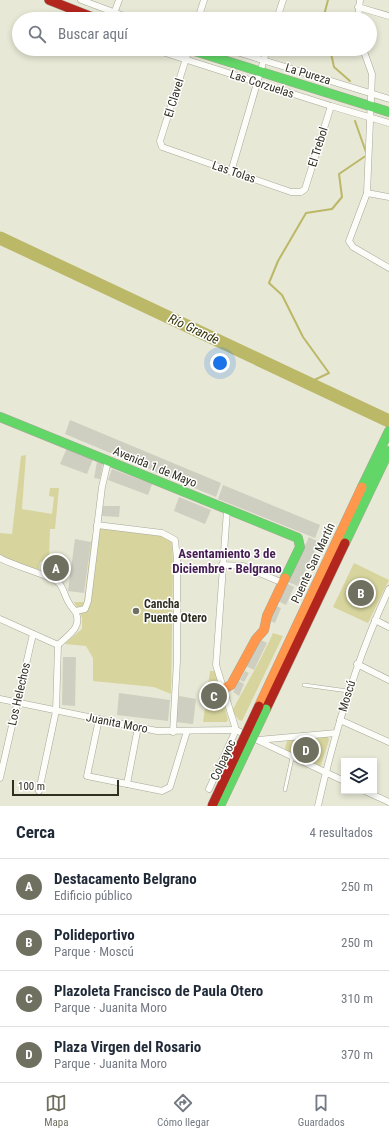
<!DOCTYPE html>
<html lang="es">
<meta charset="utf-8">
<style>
:root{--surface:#fff;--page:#f2f2f3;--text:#1f2937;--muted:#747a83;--line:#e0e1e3;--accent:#707061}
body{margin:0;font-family:"Roboto Condensed",sans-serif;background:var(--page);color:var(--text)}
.controls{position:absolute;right:12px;bottom:12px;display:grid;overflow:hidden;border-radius:0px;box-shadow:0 2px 6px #0003}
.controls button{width:36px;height:36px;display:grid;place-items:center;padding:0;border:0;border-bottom:1px solid var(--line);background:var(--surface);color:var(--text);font:20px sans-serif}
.scale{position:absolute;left:12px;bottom:10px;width:107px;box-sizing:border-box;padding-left:4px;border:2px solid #2f2f22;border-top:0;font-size:11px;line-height:14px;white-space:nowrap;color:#2f2f22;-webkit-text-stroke:3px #fff;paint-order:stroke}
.you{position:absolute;left:220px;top:363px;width:14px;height:14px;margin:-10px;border:3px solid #fff;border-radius:50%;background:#1a73e8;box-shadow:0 0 0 6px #1a73e833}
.badge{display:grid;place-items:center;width:26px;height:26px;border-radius:50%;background:var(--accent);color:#fff;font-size:13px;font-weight:700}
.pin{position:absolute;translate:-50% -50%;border:2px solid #fff;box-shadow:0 1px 4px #0006}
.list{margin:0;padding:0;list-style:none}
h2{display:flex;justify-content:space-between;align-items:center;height:52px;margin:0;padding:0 16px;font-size:17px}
h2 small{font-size:13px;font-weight:400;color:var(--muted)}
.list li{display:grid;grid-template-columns:26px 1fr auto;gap:12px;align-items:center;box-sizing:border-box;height:56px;padding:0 16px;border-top:1px solid var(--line)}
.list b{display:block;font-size:15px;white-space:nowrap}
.list p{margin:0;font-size:13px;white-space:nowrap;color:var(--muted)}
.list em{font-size:13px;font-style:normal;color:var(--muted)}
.icon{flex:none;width:22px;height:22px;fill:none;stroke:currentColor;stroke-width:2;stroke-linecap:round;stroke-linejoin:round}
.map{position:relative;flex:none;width:389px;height:806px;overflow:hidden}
.search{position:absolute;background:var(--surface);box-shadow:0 2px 6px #0003;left:12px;right:12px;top:12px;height:44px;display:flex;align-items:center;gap:10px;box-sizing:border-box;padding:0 14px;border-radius:22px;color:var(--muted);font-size:15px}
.sheet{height:276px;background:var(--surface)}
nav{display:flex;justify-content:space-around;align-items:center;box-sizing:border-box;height:56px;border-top:1px solid var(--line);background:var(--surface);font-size:11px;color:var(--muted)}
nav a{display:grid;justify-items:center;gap:2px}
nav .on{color:var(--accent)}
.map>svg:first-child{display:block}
</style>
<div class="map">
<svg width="389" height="806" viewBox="0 0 389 806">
<rect width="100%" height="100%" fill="#e8e8d6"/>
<!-- green -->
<g fill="#d7d59d">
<polygon points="26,455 22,509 52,514 54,497 49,496 50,488 59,488 55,529 50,529 49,560 40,562 38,572 0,557 0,533 12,534 21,456"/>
<polygon points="96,522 166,534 172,543 173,563 171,694 154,687 93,681 93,658 86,646 64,644 82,629 82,617 74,602 84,602 91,542"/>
<polygon points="354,563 389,580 368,623 333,607"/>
<path d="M273 633 283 636 242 721 239 720 232 711C246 685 261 660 273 633Z"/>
<polygon points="210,671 215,671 228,720 226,722 203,722"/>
<polygon points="323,736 328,737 329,740 320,768 287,752 285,748 287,741 290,739"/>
</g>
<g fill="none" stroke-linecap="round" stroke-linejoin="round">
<!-- stream -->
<g stroke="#bbb868" stroke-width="2">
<polyline points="323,19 328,0"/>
<polyline points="330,49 334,67 350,81"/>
<polyline points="308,383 329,373 303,337 282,295 269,283 278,261 306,213 332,209 342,197 339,174 367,155 355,121"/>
</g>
<!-- river -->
<polyline stroke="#bbb868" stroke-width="13" points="0,238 389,421"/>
</g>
<!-- building -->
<g fill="#cfcfc1">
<polygon points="70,420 221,483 216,497 65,434"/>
<polygon points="67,448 93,459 87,474 60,464"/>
<polygon points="97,462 103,463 100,479 94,478"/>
<polygon points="112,469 152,484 148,495 108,480"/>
<polygon points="223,485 320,525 315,538 218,499"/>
<polygon points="179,497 211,510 205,524 174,511"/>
<polygon points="103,506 120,506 119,517 102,516"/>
<polygon points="309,537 319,542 298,586 288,582"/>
<polygon points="75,539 91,542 84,593 68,591"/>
<polygon points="286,583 294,587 286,605 278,601"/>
<polygon points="276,606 281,608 275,623 270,621"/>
<polygon points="259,639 267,643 254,670 246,666"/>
<polygon points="63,657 76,657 75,706 62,705"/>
<polygon points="245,671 249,673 244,682 240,680"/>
<polygon points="239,681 244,684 239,696 233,692"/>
<polygon points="119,693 170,700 168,721 117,715"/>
<polygon points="179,696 196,699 193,724 175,722"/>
</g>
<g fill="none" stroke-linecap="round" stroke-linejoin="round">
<!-- lane casing -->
<g stroke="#a7a799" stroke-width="4">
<g id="lane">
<polyline points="304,685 348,691"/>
<polyline points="285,790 292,758"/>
</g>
</g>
<!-- street casing -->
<g stroke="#a7a799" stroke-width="7">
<g id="street">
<polyline points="81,0 132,19"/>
<polyline points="358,7 389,16"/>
<polyline points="112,19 119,0"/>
<polyline points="198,19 204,0"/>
<polyline points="277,19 283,0"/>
<polyline points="358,19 360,0"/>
<polyline points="153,49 331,106 389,123"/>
<polyline points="189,49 160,141 162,147 291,192 301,192 305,189 331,106"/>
<polyline points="227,49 389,99"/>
<polyline points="363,49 372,74 367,193 349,241 353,247 389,268"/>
<polyline points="231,172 267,49"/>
<polyline points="367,193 389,197"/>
<polyline points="227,510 216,665 236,730 344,781"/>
<polyline points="97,525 162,533 175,540 177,559 177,661 173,732"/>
<path d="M0 558C13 566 53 576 59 583 64 589 65 597 69 603 71 607 74 609 76 613 82 628 68 635 58 645"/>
<polyline points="222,565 243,566 283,583"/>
<polyline points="76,611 85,609 88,601 102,487 108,461"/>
<polyline points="0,619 58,645"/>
<polyline points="375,620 389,627"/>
<polyline points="357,664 389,680"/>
<polyline points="0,699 157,731 236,730"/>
<polyline points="99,719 87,776 162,791 170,787 187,731"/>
<polyline points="340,720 389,742"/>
<polyline points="258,740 336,733"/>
<polyline points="0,778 33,634"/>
<polyline points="127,784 138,727"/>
<polyline points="209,789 236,730"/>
<polyline points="39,791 56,711 58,645"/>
<polyline points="365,791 389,802"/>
<path d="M318 806C335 730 356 660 389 589"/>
</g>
</g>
<!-- fast casing -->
<g stroke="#a7a799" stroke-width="10">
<g id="fast">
<polyline points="188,49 389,112"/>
<polyline points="0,417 298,538 300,547 285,578"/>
<polyline points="362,487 389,431"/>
<polyline points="345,543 389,451"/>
</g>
</g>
<!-- slow casing -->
<g stroke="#a7a799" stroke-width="10">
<g id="slow">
<polyline points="223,689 231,685 256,639 264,630 267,616 285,578"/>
<polyline points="259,706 362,487"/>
</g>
</g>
<!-- jam casing -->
<g stroke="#a7a799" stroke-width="10">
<g id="jam">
<polyline points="49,0 97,19"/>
<polyline points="266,709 345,543"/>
</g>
</g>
<!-- lane -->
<use href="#lane" stroke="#fcfcf9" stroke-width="3"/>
<!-- street -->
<use href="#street" stroke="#fcfcf9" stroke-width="6"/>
<!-- fast -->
<use href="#fast" stroke="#63d668" stroke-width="9"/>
<!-- slow -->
<use href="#slow" stroke="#ff974d" stroke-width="9"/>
<!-- jam -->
<use href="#jam" stroke="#b3261e" stroke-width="9"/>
<!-- fast-bridge casing -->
<g stroke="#a7a799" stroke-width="10" stroke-linecap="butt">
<polyline id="fast-bridge" points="220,806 266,709"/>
</g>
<!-- jam-bridge casing -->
<g stroke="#a7a799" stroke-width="10" stroke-linecap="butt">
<polyline id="jam-bridge" points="212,806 259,706"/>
</g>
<!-- fast-bridge -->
<use href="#fast-bridge" stroke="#63d668" stroke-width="9"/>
<!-- jam-bridge -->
<use href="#jam-bridge" stroke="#b3261e" stroke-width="9"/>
</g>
<!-- markers -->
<circle fill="#707061" stroke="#fff" stroke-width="1.5" cx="136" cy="611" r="4"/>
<g text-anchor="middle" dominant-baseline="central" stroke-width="3" stroke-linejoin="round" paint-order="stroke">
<!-- street labels -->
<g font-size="12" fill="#2f2f22" stroke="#fff">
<text transform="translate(308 74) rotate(17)">La Pureza</text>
<text transform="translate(262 84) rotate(18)">Las Corzuelas</text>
<text transform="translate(174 98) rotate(-73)">El Clavel</text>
<text transform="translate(318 147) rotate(-73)">El Trebol</text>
<text transform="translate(234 172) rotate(19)">Las Tolas</text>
<text transform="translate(155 467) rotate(22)">Avenida 1 de Mayo</text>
<text transform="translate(313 563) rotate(-65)">Puente San Martín</text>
<text transform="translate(19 694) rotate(-77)">Los Helechos</text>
<text transform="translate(347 696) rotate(-73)">Moscú</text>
<text transform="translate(117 723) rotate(11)">Juanita Moro</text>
<text transform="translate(223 760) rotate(-65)">Colpayoc</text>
</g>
<!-- poi labels -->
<g font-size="12" font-weight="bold" fill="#2f2f22" stroke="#fff" text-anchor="start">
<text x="144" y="604">Cancha<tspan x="144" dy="14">Puente Otero</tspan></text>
</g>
<!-- water labels -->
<g font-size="13" font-style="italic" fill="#373508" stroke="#fff">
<text transform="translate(194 329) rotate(25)">Río Grande</text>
</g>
<!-- neighbourhood labels -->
<g font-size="13" font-weight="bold" fill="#451d53" stroke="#fff">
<text x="227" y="553">Asentamiento 3 de<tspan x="227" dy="15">Diciembre - Belgrano</tspan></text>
</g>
</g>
</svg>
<div class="controls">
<button><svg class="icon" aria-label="layers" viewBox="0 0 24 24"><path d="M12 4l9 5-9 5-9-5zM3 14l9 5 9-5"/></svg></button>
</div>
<div class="scale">100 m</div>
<div class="you"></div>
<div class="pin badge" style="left:56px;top:568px">A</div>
<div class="pin badge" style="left:361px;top:593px">B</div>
<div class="pin badge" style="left:214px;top:696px">C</div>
<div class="pin badge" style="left:306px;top:750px">D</div>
<div class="search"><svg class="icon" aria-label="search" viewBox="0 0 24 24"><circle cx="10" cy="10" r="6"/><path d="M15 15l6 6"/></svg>Buscar aquí</div>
</div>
<section class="sheet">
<h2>Cerca<small>4 resultados</small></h2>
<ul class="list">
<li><span class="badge">A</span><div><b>Destacamento Belgrano</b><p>Edificio público</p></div><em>250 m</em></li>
<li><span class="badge">B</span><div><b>Polideportivo</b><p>Parque · Moscú</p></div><em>250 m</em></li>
<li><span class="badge">C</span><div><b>Plazoleta Francisco de Paula Otero</b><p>Parque · Juanita Moro</p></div><em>310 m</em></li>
<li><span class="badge">D</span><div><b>Plaza Virgen del Rosario</b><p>Parque · Juanita Moro</p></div><em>370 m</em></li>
</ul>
</section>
<nav>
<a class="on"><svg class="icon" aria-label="map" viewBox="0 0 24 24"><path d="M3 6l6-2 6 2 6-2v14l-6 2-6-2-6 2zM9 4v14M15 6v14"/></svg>Mapa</a>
<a><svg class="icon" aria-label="directions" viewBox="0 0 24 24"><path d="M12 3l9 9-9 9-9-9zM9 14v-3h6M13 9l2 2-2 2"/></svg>Cómo llegar</a>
<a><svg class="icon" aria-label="saved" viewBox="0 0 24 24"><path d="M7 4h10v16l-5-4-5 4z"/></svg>Guardados</a>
</nav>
